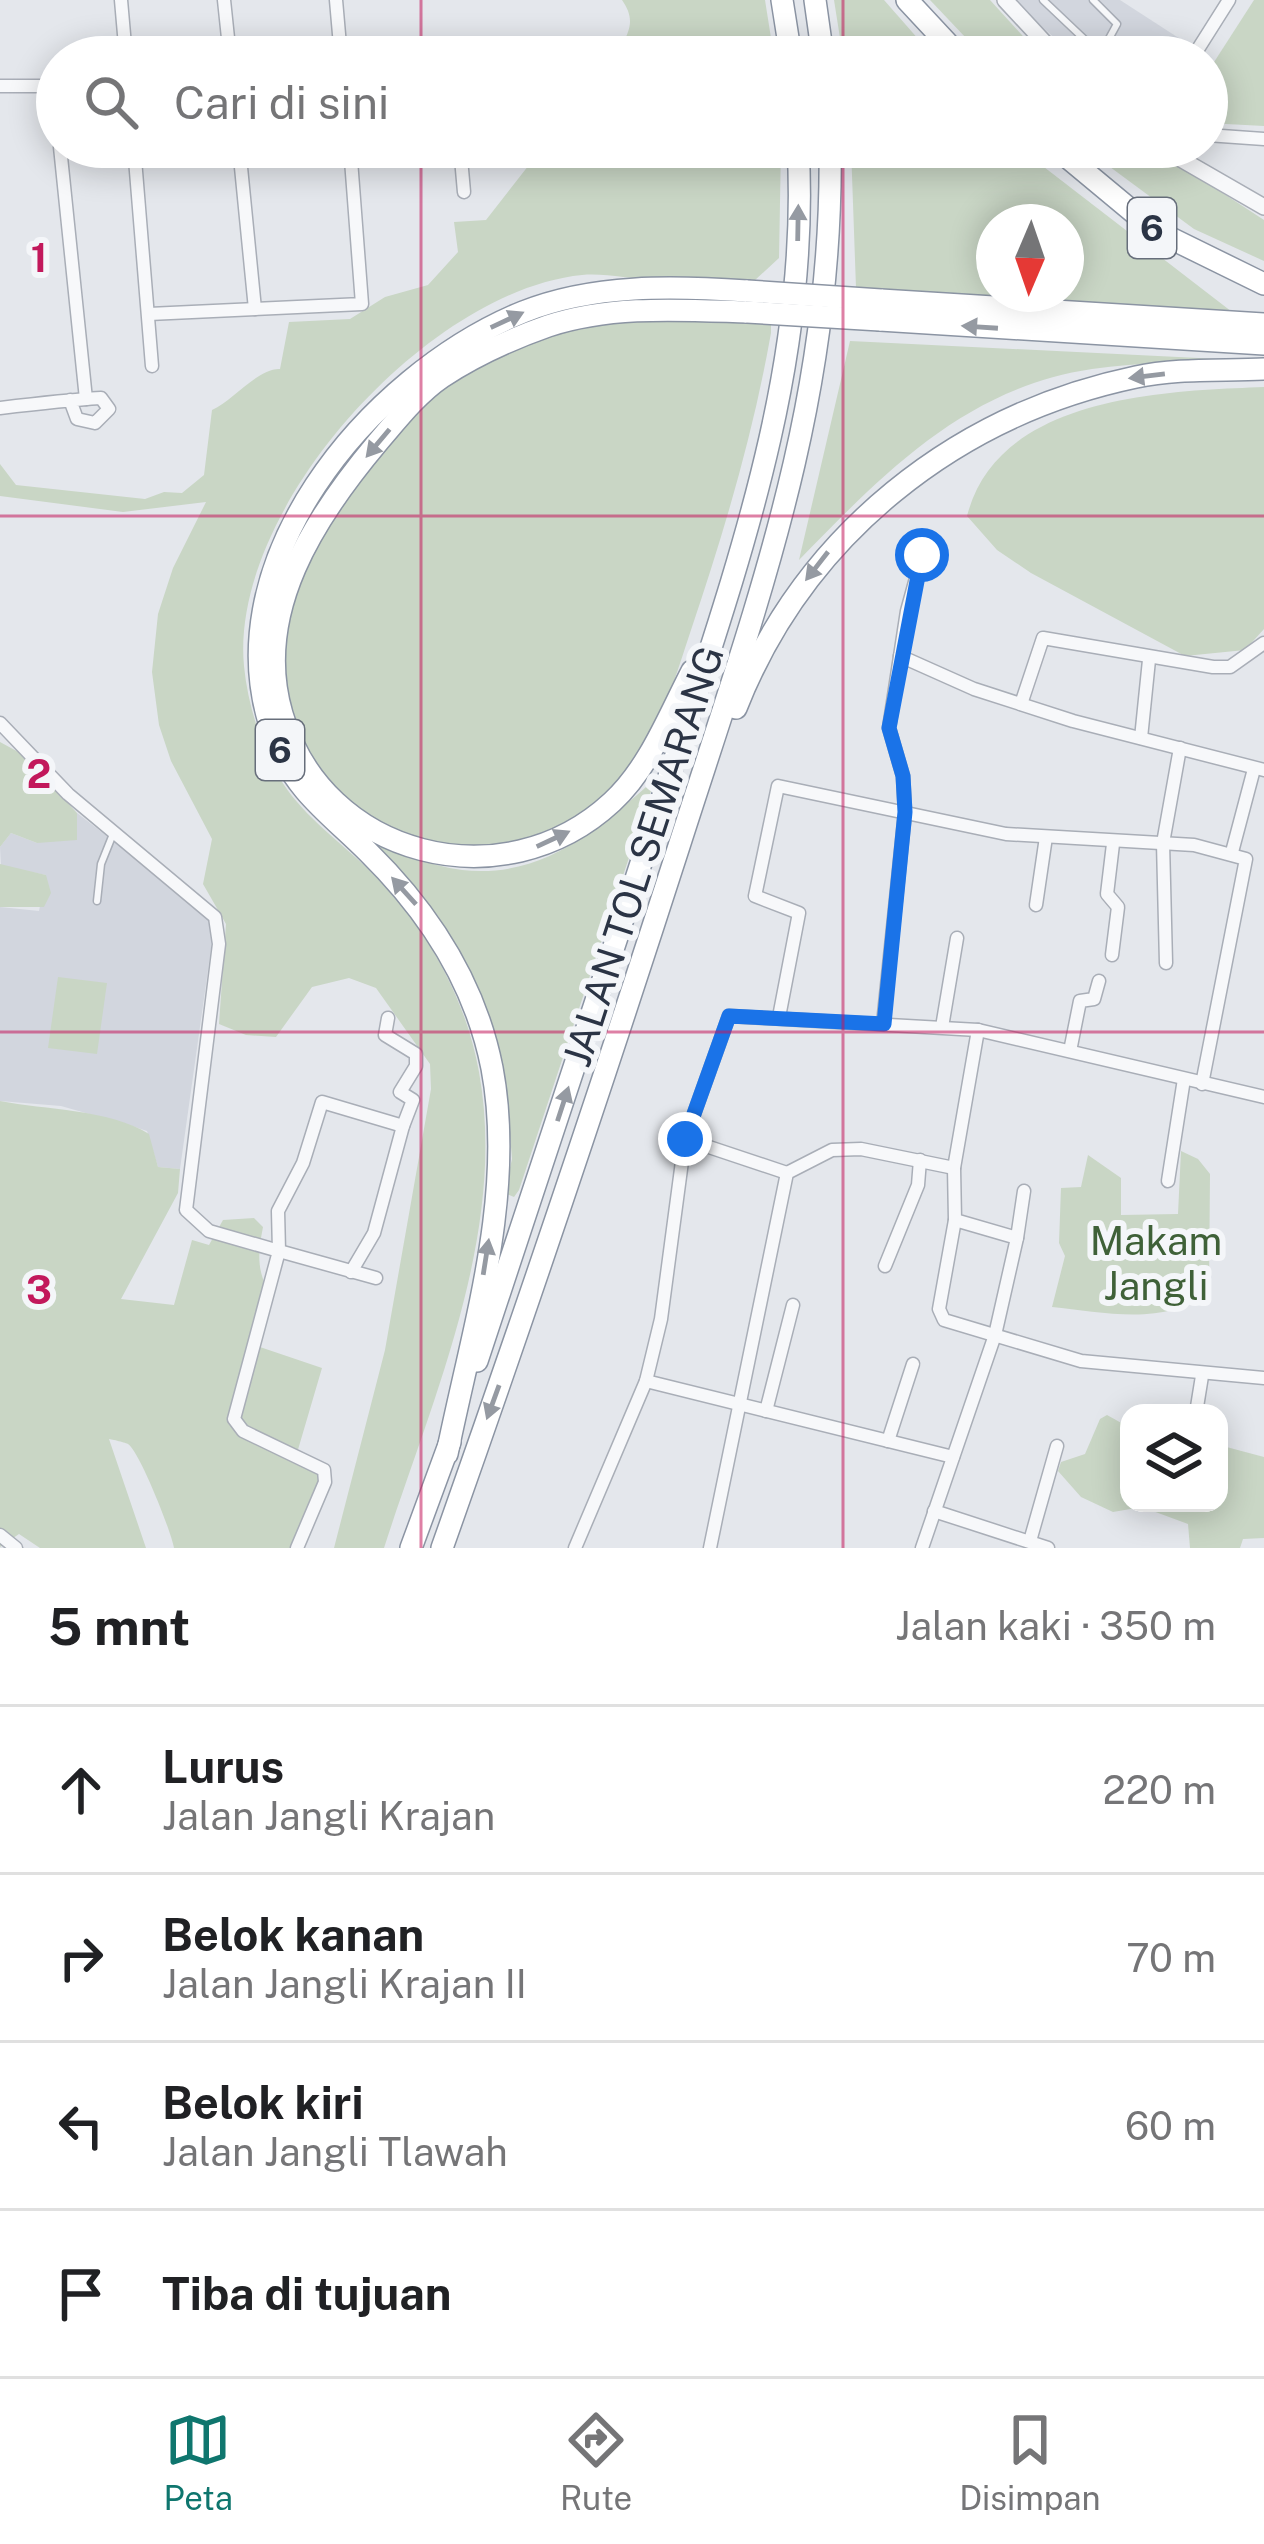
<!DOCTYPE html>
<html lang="id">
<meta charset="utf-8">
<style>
:root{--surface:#fff;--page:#f2f2f2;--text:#202124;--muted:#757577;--line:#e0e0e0;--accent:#0f766e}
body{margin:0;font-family:"Public Sans",sans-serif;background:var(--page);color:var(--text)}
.controls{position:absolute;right:36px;bottom:36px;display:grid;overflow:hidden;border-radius:24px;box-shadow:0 6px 30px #0003}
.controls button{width:108px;height:108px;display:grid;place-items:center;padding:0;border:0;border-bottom:3px solid var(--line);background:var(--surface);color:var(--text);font:60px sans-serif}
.compass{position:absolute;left:976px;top:204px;width:108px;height:108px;border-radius:50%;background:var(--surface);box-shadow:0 6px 30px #0003;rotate:182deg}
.stop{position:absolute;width:36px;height:36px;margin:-27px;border:9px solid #1a73e8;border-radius:50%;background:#fff}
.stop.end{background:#1a73e8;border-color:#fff;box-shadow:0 3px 12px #0008}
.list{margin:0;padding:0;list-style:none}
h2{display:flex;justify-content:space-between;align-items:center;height:156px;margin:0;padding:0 48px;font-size:51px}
h2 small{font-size:39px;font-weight:400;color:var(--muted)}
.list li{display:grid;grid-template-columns:78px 1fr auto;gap:36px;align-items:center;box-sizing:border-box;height:168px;padding:0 48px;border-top:3px solid var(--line)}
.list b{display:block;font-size:45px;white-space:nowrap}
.list p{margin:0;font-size:39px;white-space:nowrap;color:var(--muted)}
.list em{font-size:39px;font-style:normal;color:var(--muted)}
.icon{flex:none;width:66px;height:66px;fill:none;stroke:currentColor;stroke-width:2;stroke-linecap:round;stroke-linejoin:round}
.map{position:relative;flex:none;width:1264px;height:1548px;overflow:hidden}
.search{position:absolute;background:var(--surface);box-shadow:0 6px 30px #0003;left:36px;right:36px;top:36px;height:132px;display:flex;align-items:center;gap:30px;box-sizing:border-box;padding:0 42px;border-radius:66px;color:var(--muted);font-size:45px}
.sheet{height:828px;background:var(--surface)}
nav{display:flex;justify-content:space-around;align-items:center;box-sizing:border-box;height:168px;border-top:3px solid var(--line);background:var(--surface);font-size:33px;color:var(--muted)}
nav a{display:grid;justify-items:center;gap:6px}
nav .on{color:var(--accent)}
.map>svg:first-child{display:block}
</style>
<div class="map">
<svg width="1264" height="1548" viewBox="0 0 1264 1548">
<rect width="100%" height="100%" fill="#e4e7ec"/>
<!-- built -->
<g fill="#d2d6de">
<polygon points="1012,0 1120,0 1188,44 1182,57 1076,57"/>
<polygon points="77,813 215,920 180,1169 158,1167 147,1131 135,1127 61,1106 0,1101 0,907 39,911 46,875 1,866 0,847 11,833 37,843 77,822"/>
</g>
<!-- green -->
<g fill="#c9d6c5" fill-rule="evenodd">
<path d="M622 0H765L774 57H595L605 42 623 43C632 26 633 16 622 0Z"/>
<polygon points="834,0 884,0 934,57 843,57"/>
<polygon points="930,0 990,0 1042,57 984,57"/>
<polygon points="1254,0 1264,0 1264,126 1207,123 1207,73"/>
<path d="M543 147H781L779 258 754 281C721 281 687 282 654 280 631 279 605 273 582 275 428 290 229 509 244 666 247 698 257 733 271 762 290 803 321 826 354 856 417 912 464 988 479 1072 508 1232 432 1399 384 1548H334L385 1350 431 1089 430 1064 376 988 349 978 312 987 276 1037 246 1035 219 1024 226 924 203 884 212 839 171 761 159 725 152 672 158 614 173 568 206 502 123 512 0 496V464L16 485 145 499 164 492 182 493 204 475 212 410C234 400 258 368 280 369L289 322 350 319 385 297 428 285 458 252 454 222 486 220Z"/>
<path d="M851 147H1018L1236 315 856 288ZM994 222H1066V294H994Z"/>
<polygon points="1083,147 1152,147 1264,220 1264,261 1194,229"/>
<path d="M647 316 771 323V333C753 435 724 532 691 630 676 675 662 724 635 764 606 807 564 826 517 841 468 856 423 847 378 824 355 812 342 795 326 776 237 673 304 548 376 459 396 433 416 405 443 385 503 341 575 328 647 316Z"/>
<path d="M850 341 1239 360C1190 363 1140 362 1092 369 965 388 884 473 799 560Z"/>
<path d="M1264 387V629L1245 650 1185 656 1031 573 997 550 967 516C998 396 1163 391 1264 387Z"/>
<polygon points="0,742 22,754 77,813 77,840 37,843 11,833 0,847"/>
<path d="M655 779 519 1190 514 1197 504 1193 512 1159 505 1074 472 978 438 916 364 841C395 850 429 866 462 870 543 879 599 829 655 779Z"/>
<polygon points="0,864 46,875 51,893 44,907 0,907"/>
<polygon points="58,977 107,983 97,1054 48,1048"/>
<path d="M0 1101C45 1110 109 1109 149 1134L158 1167 180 1169 178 1193 121 1299 174 1305 192 1240 209 1245 223 1220 254 1218 263 1227C257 1257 257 1273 273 1300L257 1346 322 1368 297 1453 322 1478 296 1548H174C172 1534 140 1452 128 1444 127 1443 111 1439 109 1439L146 1548H40L19 1534 0 1547Z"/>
<path d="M1181 1151 1198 1159 1210 1174 1209 1289C1170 1328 1104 1312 1052 1307L1065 1256 1059 1243 1061 1188 1081 1187 1088 1155 1121 1178V1215L1178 1214Z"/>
<polygon points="1107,1415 1125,1425 1121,1460 1129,1503 1219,1503 1219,1445 1264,1457 1264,1538 1243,1539 1240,1548 1190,1548 1188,1524 1142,1507 1113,1512 1081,1497 1058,1471 1061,1462 1085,1454 1100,1419"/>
</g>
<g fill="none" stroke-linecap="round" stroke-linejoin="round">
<!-- service casing -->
<g stroke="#a9aeb7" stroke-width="9">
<g id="service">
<polyline points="1043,0 1101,55"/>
<polyline points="1093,0 1117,24 1099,57"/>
<polyline points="97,901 101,864 113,834"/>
</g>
</g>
<!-- minor casing -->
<g stroke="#a9aeb7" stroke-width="15">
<g id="minor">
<polyline points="121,0 126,57"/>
<polyline points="224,0 230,57"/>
<polyline points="336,0 341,57"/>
<polyline points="1193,57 1229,0"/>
<polyline points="0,86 48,86 57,121"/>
<polyline points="1207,135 1264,139"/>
<polyline points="60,147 86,399"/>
<polyline points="134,147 152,366"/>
<polyline points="239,147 255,309"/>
<polyline points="460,147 464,192"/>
<polyline points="149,314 362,304 350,147"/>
<path d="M0 408C33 404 67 400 101 398L109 409 95 423 77 419 70 400"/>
<polyline points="900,656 974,689 1073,721 1264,770"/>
<polyline points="1021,704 1043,638 1213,667 1230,667 1264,643"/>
<polyline points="0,723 68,794 215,917 219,944 186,1210 209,1231 279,1251 234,1419 243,1431 324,1470 325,1482 297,1548"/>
<polyline points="1141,738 1149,660"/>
<polyline points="1232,852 1254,769"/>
<polyline points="1036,905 1046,837"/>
<polyline points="1112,955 1118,907 1107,894 1113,844"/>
<polyline points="1166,963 1163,843 1180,748"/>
<polyline points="779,1017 799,913 755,896 778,786 1006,834 1194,845 1246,859 1202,1084"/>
<polyline points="883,1024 905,812 903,776 889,728 907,611 927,538"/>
<polyline points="942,1027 957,938"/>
<polyline points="1070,1051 1080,1001 1094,999 1099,981"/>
<polyline points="685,1139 787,1173"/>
<polyline points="1168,1181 1184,1079"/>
<polyline points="955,1220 939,1309 944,1320 1081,1361 1264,1378"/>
<polyline points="1017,1238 1024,1191"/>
<polyline points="885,1266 918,1185 920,1160"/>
<polyline points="351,1272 374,1233 403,1126 413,1100 400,1092 416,1066 416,1054 385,1035 388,1018"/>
<polyline points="376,1278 279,1251 278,1211 303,1163 322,1102 403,1126"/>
<polyline points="646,1381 953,1457"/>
<polyline points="766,1411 793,1305"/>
<polyline points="1196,1413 1202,1376"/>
<polyline points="888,1441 913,1364"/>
<polyline points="934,1511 1048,1548"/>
<polyline points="0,1535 16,1548"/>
<polyline points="1030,1541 1057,1446"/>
<polyline points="575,1548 646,1381 661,1319 685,1139 729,1016 978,1030 1264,1097"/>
<polyline points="710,1548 787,1173 832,1150 861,1149 954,1168"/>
<polyline points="922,1548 995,1335 1017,1238 955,1220 954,1168 978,1030"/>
</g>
</g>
<!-- tertiary casing -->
<g stroke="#a9aeb7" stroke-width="18">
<g id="tertiary">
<polyline points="1005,0 1058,57"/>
<polyline points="1160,147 1264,207"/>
</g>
</g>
<!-- motorway casing -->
<g stroke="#8b94a3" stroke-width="24">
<g id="motorway">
<polyline points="782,0 791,57"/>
<polyline points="815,0 823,57"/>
<polyline points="907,0 960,57"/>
<polyline points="1055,147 1156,231 1264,284"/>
<polyline points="881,300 1264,324"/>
<polyline points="880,320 1264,344"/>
<path d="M692 671C669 715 649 768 612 802 503 903 323 857 282 714 252 612 315 517 378 442 397 420 417 394 442 377 474 356 511 339 548 326 612 305 681 310 747 312"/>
<path d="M736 708C804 535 955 415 1136 377 1176 368 1222 371 1264 369"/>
<path d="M477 1361C541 1168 605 976 667 783 734 575 811 368 798 147"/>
<path d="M447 1454C472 1330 516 1195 492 1068 475 982 429 912 368 852 331 815 296 792 276 742 206 568 369 375 523 312 593 284 673 286 747 291"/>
<polyline points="411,1548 450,1442"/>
<path d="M442 1548C525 1314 604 1079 680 843 756 606 834 401 830 147"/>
</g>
</g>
<!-- service -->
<use href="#service" stroke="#f7f8fa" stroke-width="6"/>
<!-- minor -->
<use href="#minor" stroke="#f7f8fa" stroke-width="12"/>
<!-- tertiary -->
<use href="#tertiary" stroke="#f7f8fa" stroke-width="15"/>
<!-- motorway -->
<use href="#motorway" stroke="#fff" stroke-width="21"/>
<!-- motorway-bridge casing -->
<g stroke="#8b94a3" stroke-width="24" stroke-linecap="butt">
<g id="motorway-bridge">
<polyline points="747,291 881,300"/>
<polyline points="747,312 880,320"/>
</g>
</g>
<!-- motorway-bridge -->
<use href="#motorway-bridge" stroke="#fff" stroke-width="21"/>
</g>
<!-- one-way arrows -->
<defs><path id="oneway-solid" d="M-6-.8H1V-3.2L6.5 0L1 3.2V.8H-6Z" transform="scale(3)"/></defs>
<g fill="#959aa2">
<use href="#oneway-solid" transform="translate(798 223) rotate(-89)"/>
<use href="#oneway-solid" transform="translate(507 320) rotate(-25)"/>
<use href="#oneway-solid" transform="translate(980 327) rotate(-176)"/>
<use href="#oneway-solid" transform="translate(1147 376) rotate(173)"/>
<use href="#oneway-solid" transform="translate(378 443) rotate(130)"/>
<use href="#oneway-solid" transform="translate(817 566) rotate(128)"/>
<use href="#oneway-solid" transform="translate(553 839) rotate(-25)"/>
<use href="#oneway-solid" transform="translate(404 891) rotate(-132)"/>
<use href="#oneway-solid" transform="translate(563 1104) rotate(-72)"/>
<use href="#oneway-solid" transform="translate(486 1257) rotate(-81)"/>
<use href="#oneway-solid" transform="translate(493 1402) rotate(110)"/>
</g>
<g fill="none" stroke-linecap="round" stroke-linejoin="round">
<!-- route -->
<polyline stroke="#1a73e8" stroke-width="15" points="685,1139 729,1016 884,1024 905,812 903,776 889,728 922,555"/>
</g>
<!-- grid -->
<path fill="none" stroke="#c2185b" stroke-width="3" stroke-opacity="0.55" d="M421 0V57M843 0V57M421 147V1548M843 147V1548M0 516H1264M0 1032H1264"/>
<g text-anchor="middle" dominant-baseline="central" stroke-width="12" stroke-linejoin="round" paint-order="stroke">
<!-- shield labels -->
<g fill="#f4f6f9" stroke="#676e7b" stroke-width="3">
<rect x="1128" y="198" width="48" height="60" rx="9"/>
<rect x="256" y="720" width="48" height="60" rx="9"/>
</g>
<g font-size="36" font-weight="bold" fill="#2b3445">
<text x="1152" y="228">6</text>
<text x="280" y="750">6</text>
</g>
<!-- street labels -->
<g font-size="39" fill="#2b3445" stroke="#f4f6f9">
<text transform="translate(643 856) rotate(-72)">JALAN TOL SEMARANG</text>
</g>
<!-- park labels -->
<g font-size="39" fill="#3f6138" stroke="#f4f6f9">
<text x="1156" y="1241">Makam<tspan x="1156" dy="45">Jangli</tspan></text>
</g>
</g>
<g font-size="39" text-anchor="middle" font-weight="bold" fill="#c2185b" stroke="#f4f6f9" stroke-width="12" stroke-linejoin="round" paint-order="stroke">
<text x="39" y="272">1</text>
<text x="39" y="788">2</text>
<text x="39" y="1304">3</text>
</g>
</svg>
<div class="controls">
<button><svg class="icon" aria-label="layers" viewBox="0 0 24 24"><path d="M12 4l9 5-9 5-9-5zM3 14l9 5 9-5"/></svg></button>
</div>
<svg class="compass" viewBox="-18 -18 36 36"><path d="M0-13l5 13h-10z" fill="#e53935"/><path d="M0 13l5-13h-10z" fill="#757577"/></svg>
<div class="stop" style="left:922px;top:555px"></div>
<div class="stop end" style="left:685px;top:1139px"></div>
<div class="search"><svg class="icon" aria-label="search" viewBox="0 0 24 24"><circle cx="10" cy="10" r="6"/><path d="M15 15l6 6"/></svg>Cari di sini</div>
</div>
<section class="sheet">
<h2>5 mnt<small>Jalan kaki · 350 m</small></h2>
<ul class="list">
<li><svg class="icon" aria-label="ahead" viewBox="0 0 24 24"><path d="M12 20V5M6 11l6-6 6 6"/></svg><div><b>Lurus</b><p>Jalan Jangli Krajan</p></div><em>220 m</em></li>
<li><svg class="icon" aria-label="right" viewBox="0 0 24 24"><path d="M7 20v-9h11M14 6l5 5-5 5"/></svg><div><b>Belok kanan</b><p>Jalan Jangli Krajan II</p></div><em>70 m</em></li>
<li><svg class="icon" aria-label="left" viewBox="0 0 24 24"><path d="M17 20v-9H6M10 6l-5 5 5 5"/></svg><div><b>Belok kiri</b><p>Jalan Jangli Tlawah</p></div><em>60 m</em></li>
<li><svg class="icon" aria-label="arrive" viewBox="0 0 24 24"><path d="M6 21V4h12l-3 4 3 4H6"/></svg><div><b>Tiba di tujuan</b></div></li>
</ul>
</section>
<nav>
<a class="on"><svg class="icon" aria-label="map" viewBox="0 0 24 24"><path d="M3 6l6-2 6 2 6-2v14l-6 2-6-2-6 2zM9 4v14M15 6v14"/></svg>Peta</a>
<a><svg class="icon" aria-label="directions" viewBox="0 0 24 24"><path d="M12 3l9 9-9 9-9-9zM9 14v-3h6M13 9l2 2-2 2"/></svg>Rute</a>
<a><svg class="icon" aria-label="saved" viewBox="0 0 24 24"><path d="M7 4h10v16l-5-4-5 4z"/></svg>Disimpan</a>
</nav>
